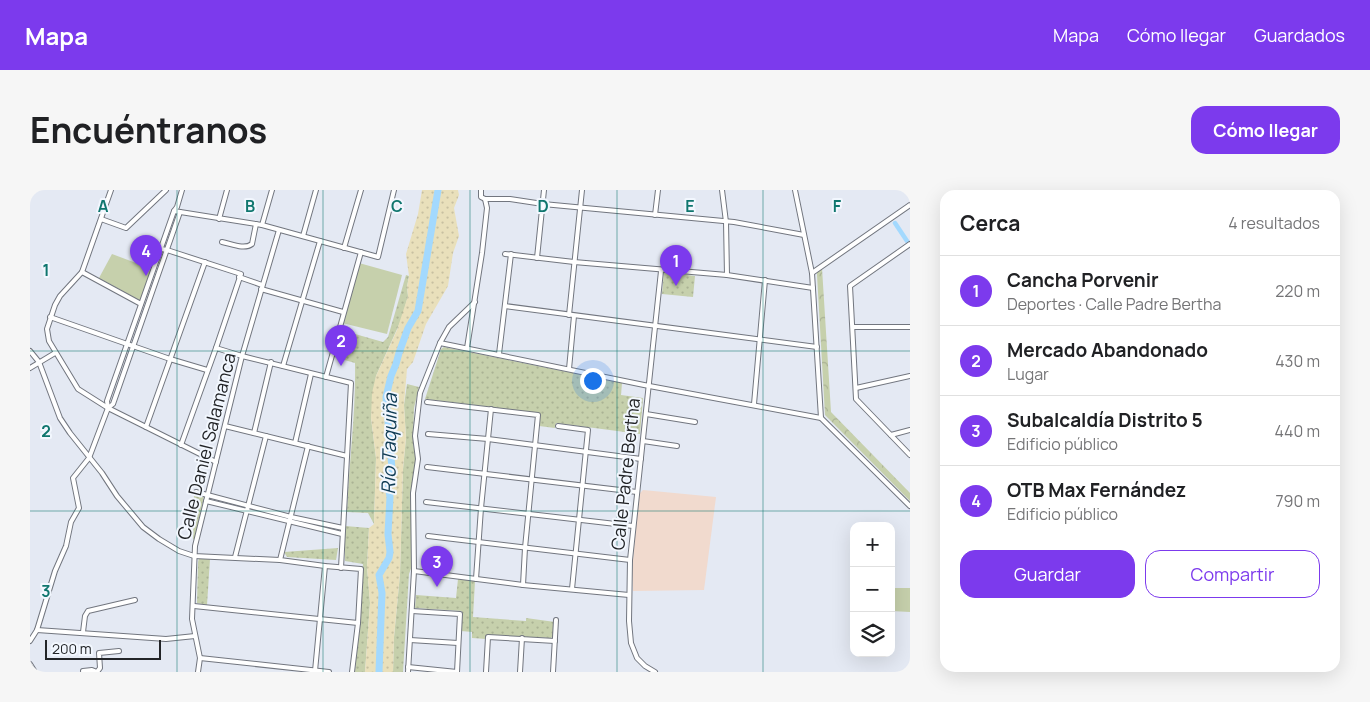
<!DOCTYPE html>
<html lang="es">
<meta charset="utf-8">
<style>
:root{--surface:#fff;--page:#f6f6f6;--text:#202124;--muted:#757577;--line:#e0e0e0;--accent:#7c3aed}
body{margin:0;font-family:Manrope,sans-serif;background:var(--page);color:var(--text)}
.controls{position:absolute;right:15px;bottom:15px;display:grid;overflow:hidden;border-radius:10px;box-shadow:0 5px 20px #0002}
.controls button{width:45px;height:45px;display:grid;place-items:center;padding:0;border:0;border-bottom:1px solid var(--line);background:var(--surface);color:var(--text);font:25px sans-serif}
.scale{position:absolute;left:15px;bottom:12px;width:116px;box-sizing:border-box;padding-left:5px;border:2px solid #222427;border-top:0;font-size:14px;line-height:18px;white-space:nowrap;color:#222427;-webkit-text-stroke:4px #f2f7fe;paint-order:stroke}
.you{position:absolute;left:562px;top:190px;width:18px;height:18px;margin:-12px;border:4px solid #fff;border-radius:50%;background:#1a73e8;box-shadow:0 0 0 8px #1a73e833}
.badge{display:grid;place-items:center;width:32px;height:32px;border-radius:50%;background:var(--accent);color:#fff;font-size:16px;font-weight:700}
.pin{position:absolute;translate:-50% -41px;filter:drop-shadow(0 1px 2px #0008)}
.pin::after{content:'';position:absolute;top:26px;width:18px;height:15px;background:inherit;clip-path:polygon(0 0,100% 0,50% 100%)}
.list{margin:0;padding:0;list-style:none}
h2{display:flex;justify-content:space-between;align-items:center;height:65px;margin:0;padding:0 20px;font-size:21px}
h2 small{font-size:16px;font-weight:400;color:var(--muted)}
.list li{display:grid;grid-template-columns:32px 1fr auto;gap:15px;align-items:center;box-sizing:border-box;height:70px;padding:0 20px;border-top:1px solid var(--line)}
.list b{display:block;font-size:19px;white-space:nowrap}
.list p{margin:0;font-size:16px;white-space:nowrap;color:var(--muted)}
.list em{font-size:16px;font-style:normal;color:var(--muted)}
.actions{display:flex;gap:10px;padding:15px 20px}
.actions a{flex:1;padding:11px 0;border:1px solid var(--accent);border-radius:15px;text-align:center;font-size:18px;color:var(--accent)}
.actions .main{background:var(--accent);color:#fff}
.icon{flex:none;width:28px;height:28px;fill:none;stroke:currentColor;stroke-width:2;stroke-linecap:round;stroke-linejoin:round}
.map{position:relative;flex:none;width:880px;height:482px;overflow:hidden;border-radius:15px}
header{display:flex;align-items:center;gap:30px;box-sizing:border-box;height:70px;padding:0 25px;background:var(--accent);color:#fff}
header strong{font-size:24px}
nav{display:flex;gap:28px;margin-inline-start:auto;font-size:18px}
.intro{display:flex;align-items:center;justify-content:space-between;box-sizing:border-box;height:120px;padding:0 30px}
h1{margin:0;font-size:35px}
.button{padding:12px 22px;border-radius:15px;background:var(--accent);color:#fff;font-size:18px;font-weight:700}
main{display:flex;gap:30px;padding:0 30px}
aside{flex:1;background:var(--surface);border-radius:15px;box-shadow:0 5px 20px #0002}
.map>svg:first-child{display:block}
</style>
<header>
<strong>Mapa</strong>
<nav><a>Mapa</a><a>Cómo llegar</a><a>Guardados</a></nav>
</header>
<div class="intro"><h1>Encuéntranos</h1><a class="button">Cómo llegar</a></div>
<main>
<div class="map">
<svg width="880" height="482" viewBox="0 0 880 482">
<defs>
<pattern id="grass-dots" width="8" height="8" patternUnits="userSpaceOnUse" patternTransform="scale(1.25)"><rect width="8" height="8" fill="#c6d0ac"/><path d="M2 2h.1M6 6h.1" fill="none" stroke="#aab294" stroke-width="1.8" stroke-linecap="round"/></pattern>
<pattern id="forest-crowns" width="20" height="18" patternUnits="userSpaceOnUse" patternTransform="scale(1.25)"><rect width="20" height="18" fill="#c6d0ac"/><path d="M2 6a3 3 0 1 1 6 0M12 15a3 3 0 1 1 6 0" fill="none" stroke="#aab294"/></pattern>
<pattern id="sand-dots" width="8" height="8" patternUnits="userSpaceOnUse" patternTransform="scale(1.25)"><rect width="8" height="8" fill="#e9e0bb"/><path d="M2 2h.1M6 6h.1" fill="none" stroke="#c8c0a1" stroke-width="1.8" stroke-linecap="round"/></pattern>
</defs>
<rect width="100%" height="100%" fill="#e4e9f3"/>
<!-- education -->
<polygon fill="#f1dace" points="613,300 686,307 674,400 603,401 602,381 608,313 609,304"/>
<!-- grass -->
<g fill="url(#grass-dots)">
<polygon points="634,82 665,86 663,107 632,104"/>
<path d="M376 85 379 86 377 97 378 106 372 128 346 186 341 228 346 268 344 334 338 323 317 322C319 272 326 223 325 173L304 167 311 140 353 152 358 147Z"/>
<polygon points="414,157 592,193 591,205 613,208 610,244 526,233 525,238 509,236 510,223 395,209 411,159"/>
<polygon points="377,194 389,197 384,218 383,253 386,270 381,304 383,373 379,384 373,482 363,482 364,447 370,384 373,279 376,248 374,215"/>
<polygon points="164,303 174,306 165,350 163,349"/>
<polygon points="315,336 339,338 337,377 340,413 335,482 325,482 333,374 315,371"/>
<polygon points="308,358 306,370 257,367 254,362"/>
<polygon points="169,368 180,369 177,415 167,413 168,372"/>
<polygon points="428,389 445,391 443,427 496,431 496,428 525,432 523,446 521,448 458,445 456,449 442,448 442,442 431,441 432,421 385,418 386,405 426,408"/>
</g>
<!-- forest -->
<polygon fill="url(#forest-crowns)" points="792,78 801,222 880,303 880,311 795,225 787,85 787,82"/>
<!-- sand -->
<polygon fill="url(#sand-dots)" points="392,0 428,0 429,5 424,18 429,46 423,63 418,96 396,134 383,172 377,179 374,215 376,248 373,279 370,384 364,447 363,482 335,482 340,413 337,377 339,338 344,334 346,268 341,228 342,203 346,186 367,140 378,106 377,97 379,86 376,64 388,24"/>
<!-- pitch -->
<g fill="#c6d0ac">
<polygon points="82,64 122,79 111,111 69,88"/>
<polygon points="329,73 372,85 357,144 312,133"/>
<polygon points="861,398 880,398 880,422 861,421"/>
</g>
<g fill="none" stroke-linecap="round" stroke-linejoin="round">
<!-- canal -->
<g stroke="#a3d9fe" stroke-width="4.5">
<polyline points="865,33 877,51"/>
<polyline points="0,479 2,482"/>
</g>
<!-- river -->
<polyline stroke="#a3d9fe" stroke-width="7" points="349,482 352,403 349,385 359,368 360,362 358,344 360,307 358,295 362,279 356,207 361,186 366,174 369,163 378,138 388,121 408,0"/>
<!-- minor casing -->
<g stroke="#72767f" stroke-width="6">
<g id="minor">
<polyline points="81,0 52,82 30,106 25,115 17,139 19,151 48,199 78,218 186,272"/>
<polyline points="451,0 451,7 455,9 480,9 513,14 704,32 774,45"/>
<polyline points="692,0 696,32 697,85"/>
<polyline points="765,0 782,83 791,228"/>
<polyline points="144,21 232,35 348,67 364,0"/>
<polyline points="625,25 628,0"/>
<polyline points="71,29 96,38 136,0"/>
<polyline points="189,29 197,0"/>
<polyline points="232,35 242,0"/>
<polyline points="273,46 286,0"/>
<path d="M192 52C202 54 214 60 222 54L226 34"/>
<polyline points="880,54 820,96 826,209 880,265"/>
<polyline points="314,58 331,0"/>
<polyline points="131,59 137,60 211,84 186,158 151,255"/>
<polyline points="475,64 544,72 697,85 783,98"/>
<polyline points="507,68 514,0"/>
<polyline points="52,82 111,114"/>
<polyline points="782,83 880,15"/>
<polyline points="209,87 232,95"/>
<polyline points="231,99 313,122"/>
<polyline points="475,116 787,157"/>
<polyline points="539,125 552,0"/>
<polyline points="20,127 140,169 177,180"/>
<polyline points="823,137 880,137"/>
<polyline points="410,153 614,195 791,228 880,316"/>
<polyline points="186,158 212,166 321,193 311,378"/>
<polyline points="437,158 452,63 457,18 455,9"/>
<polyline points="0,161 9,172 30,228 40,243 72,283 87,306 113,337 129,349 149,361 164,366 250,370 295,376 331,379 328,433 322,482"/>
<polyline points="469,164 481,64"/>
<polyline points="253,176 290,51"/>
<polyline points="0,178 25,163"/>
<polyline points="539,179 544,126"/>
<polyline points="296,187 331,62"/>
<polyline points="826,198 880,186"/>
<polyline points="397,212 508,225 495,358 493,395"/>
<polyline points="724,214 735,90"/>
<polyline points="78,218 83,214 150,22"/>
<polyline points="616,224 665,232"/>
<polyline points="195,236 317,266"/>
<polyline points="528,236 558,240 542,399"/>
<polyline points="116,237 175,72"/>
<polyline points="224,243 241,172"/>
<polyline points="398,244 458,249 611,269"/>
<polyline points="861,245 880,240"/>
<polyline points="613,251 647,256"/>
<polyline points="265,253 281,184"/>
<polyline points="397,277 607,302"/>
<polyline points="166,302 261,327 313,338"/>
<polyline points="176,311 312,344"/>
<polyline points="396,312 603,336"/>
<polyline points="398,346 600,370"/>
<polyline points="205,367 236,246"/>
<polyline points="250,370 278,256"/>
<polyline points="384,381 493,395 599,405"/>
<polyline points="446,389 451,318 461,219"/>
<polyline points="164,416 328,433"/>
<polyline points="382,421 430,424 427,482"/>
<polyline points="7,440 136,449 165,446"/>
<polyline points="53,442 55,426 58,421 105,410"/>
<polyline points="380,450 428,453"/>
<polyline points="0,451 7,440 25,381 36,356 41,332 49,318 43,288 59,268 78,218 77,211 144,21 147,17 152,0"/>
<polyline points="170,468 299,482"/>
<polyline points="0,474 5,482"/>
<polyline points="378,477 427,482"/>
<polyline points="53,481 62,480 67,482"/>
<polyline points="285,481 295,376"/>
<polyline points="67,482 70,478 69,463 89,461"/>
<polyline points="168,482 170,468 162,429 165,356 212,166 249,40"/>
<polyline points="378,482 384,381 383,303 388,269 385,246 390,203 410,153 419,137 445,112"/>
<polyline points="456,482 458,447 525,451"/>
<polyline points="490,482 492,448"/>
<polyline points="523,482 526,430"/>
<polyline points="625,482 615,476 607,468 601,453 599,431 600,370 631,81"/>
</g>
</g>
<!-- minor -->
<use href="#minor" stroke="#fff" stroke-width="4"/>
</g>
<!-- grid -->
<path fill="none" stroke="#0f766e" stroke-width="1" stroke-opacity="0.55" d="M147 0V482M293 0V482M440 0V482M587 0V482M733 0V482M0 161H880M0 321H880"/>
<g text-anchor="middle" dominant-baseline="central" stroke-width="4" stroke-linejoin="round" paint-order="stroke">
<!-- street labels -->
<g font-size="18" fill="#222427" stroke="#f2f7fe">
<text transform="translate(176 256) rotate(-76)">Calle Daniel Salamanca</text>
<text transform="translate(595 284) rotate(-84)">Calle Padre Bertha</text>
</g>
<!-- water labels -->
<g font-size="19" font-style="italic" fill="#0f3b53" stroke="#f2f7fe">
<text transform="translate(359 254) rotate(-89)">Río Taquiña</text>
</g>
</g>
<g font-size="16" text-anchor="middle" font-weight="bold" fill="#0f766e" stroke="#f2f7fe" stroke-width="4" stroke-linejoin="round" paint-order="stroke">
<text x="73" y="22">A</text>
<text x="220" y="22">B</text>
<text x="367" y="22">C</text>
<text x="513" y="22">D</text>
<text x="660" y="22">E</text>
<text x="807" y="22">F</text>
<text x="16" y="86">1</text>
<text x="16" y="247">2</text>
<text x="16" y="407">3</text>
</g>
</svg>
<div class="controls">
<button>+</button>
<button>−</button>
<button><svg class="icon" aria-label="layers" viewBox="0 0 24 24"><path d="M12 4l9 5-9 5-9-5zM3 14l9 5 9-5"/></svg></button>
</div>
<div class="scale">200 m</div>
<div class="you"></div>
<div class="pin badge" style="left:646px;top:96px">1</div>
<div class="pin badge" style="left:311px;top:176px">2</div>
<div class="pin badge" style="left:407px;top:397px">3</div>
<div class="pin badge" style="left:116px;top:86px">4</div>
</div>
<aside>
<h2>Cerca<small>4 resultados</small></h2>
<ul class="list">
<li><span class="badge">1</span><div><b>Cancha Porvenir</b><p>Deportes · Calle Padre Bertha</p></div><em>220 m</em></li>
<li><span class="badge">2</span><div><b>Mercado Abandonado</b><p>Lugar</p></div><em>430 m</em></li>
<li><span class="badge">3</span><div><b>Subalcaldía Distrito 5</b><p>Edificio público</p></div><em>440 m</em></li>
<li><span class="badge">4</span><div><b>OTB Max Fernández</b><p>Edificio público</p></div><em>790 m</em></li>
</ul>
<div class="actions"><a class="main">Guardar</a><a>Compartir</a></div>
</aside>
</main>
